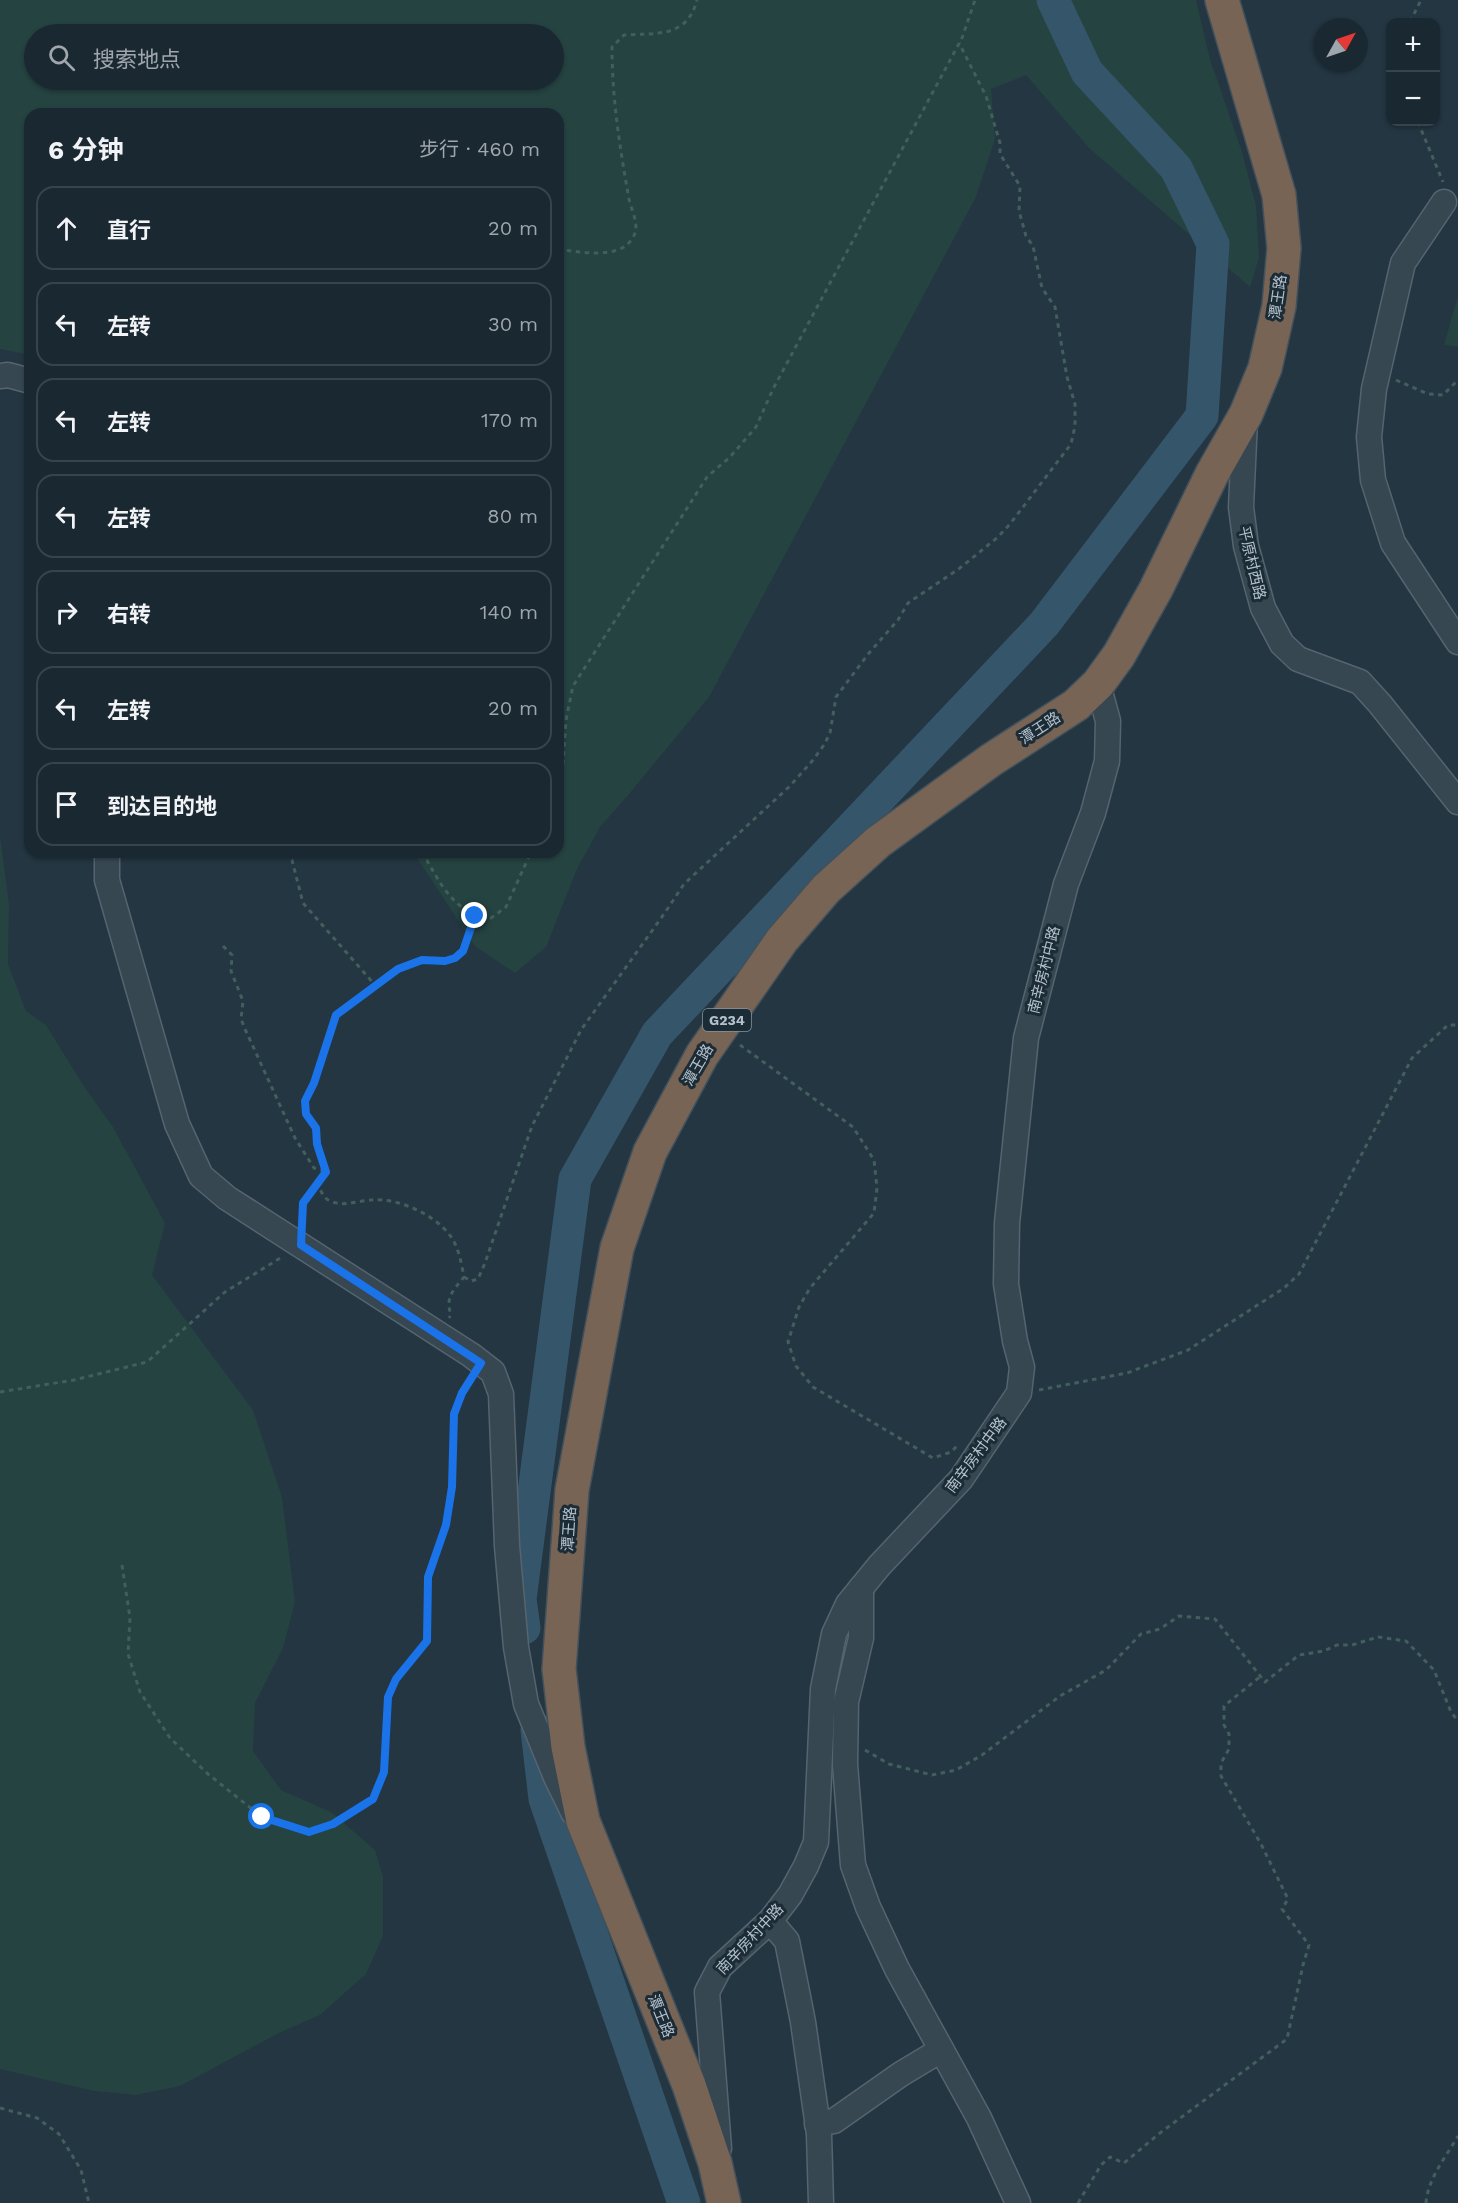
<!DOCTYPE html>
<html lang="zh">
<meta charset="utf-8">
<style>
:root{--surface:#1a2832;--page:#23303a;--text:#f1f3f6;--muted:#9fa6ac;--line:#38444d}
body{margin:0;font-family:"Work Sans","Noto Sans SC",sans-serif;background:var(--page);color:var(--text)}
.controls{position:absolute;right:18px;top:18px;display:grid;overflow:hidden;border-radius:12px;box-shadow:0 2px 4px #0004}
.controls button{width:54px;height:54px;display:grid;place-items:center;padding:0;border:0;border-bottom:2px solid var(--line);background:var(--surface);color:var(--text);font:30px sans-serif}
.compass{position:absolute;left:1314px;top:18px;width:54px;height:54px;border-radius:50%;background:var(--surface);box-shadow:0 2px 4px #0004;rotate:50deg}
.stop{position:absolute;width:18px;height:18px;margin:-14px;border:4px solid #1a73e8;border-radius:50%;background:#fff}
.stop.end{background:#1a73e8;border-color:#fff;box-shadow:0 2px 6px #0008}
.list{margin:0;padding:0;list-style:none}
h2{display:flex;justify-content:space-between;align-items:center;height:78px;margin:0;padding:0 24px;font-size:26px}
h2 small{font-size:20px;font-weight:400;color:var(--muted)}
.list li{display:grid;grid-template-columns:39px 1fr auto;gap:18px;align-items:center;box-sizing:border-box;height:84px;margin:0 12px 12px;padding:0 12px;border:2px solid var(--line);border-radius:18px}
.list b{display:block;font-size:22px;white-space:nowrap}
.list em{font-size:20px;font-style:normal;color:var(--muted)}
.icon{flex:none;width:33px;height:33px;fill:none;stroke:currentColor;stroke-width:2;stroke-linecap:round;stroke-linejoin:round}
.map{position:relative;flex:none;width:1458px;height:2203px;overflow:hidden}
.search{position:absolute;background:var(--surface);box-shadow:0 2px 4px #0004;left:24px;top:24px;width:540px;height:66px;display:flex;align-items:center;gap:15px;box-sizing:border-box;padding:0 21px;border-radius:33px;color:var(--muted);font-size:22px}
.panel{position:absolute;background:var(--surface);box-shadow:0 2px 4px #0004;left:24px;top:108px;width:540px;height:750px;border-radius:18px}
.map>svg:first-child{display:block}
</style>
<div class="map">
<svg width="1458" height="2203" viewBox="0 0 1458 2203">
<rect width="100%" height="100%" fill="#233642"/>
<!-- green -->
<g fill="#254341" fill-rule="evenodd">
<path d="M0 0H1196L1210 59 1242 152 1256 206 1259 258 1250 287 1089 148 1026 75 991 89 995 139 975 199 709 697 630 793 600 827 577 869 546 947 515 973 475 946 413 852H558V114H30V355L0 349ZM554 34V80H34V34Z"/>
<polygon points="1458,296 1458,347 1444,345"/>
<polygon points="0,836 9,904 8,964 26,1011 46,1025 83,1085 113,1127 165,1223 152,1275 253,1410 282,1497 295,1602 283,1648 255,1703 253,1751 281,1790 331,1812 375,1850 383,1877 383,1936 366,1974 320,2015 281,2032 180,2086 136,2095 94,2091 0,2069"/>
</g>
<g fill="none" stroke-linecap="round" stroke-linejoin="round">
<!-- river -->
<g stroke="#35556a" stroke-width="33">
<polyline points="524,1628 520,1599 575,1179 657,1034 1044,624 1202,416 1213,244 1176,168 1087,72 1053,0"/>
<polyline points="537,1730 545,1799 684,2203"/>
</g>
<!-- minor casing -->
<g stroke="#55646f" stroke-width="27">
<g id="minor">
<polyline points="1444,202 1403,263 1374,389 1369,437 1373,480 1393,543 1458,642"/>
<polyline points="0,376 8,375 30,381"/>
<polyline points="1245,420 1241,507 1246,546 1263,608 1282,644 1298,659 1360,682 1380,704 1458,802"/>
<polyline points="107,852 107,880 177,1124 201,1176 227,1198 471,1355 493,1372 501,1394 507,1546 516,1647 526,1704 556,1777 573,1812"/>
<polyline points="861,1588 861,1638 846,1702 845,1764 853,1865 868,1907 897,1969 979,2118 1018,2203"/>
<polyline points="770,1921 787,1941 803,2022 819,2134 821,2203"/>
<polyline points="817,2124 834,2121 901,2074 941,2050"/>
<polyline points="719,2148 707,1992 720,1967 770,1921 790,1895 806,1866 816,1842 823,1689 834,1634 848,1604 879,1566 961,1479 1019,1393 1022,1367 1015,1341 1006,1284 1007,1223 1026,1038 1066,884 1093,813 1107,761 1108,721 1098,684"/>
</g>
</g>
<!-- highway casing -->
<g stroke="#42515c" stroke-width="36">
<polyline id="highway" points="724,2203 715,2163 689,2085 583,1821 568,1747 559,1669 572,1490 617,1248 650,1152 702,1055 782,940 826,889 878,842 991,760 1076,705 1098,684 1119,655 1156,589 1212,474 1246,414 1265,368 1279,306 1284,248 1279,195 1222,0"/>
</g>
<!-- path -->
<g stroke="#435f5d" stroke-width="3" stroke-dasharray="4.5 4.5" stroke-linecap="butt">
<polyline points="1410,22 1421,0"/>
<polyline points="1418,122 1443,182"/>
<path d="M558 249C578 252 619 260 632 239 641 226 632 213 629 199 620 149 612 99 612 47L624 35C657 33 687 38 697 0"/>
<polyline points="1396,380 1428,394 1443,395 1458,380"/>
<polyline points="558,782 563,765 566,720 573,686 707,477 730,457 756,427 773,389 962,38 975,0"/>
<polyline points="287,852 292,860 303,903 375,985"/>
<path d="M422 852C440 882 453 914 491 918L506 907 531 852"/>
<polyline points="223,946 232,955 231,971 243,1001 241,1019 245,1029 295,1138 314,1168 324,1171"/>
<polyline points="740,1045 853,1127 874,1160 877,1188 874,1213 810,1288 799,1307 788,1342 796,1366 813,1387 933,1458 951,1452 957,1446"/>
<path d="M317 1182C320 1189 323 1198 330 1201 342 1207 358 1201 371 1200 399 1197 445 1218 456 1246 460 1255 462 1267 464 1277 453 1291 445 1297 451 1315L449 1318"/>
<polyline points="301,1222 303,1203 325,1172 317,1144 316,1128 306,1114 305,1101 314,1083 336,1015 398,969 422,960 445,961 455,958 463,951 475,916"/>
<polyline points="464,1277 471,1281 478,1279 485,1263 532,1126 581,1030 664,914 684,884 790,786 813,760 824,745 830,733 836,697 869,653 898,620 908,603 960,568 998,537 1010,524 1071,444 1075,426 1075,404 1067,377 1055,307 1042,288 1033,246 1026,236 1019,211 1020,186 1000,154 1000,143 986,96 959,43"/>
<polyline points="1039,1390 1127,1373 1188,1350 1284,1288 1299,1274 1412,1058 1448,1025 1458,1025"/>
<polyline points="0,1392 74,1380 147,1362 225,1292 282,1257"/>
<polyline points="122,1565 130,1618 128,1654 140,1692 170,1738 208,1774 262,1817 309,1832 333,1824 373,1799 384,1772 388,1697 396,1679 427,1641 428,1577 446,1525 452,1487 454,1414 462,1393 470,1381"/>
<polyline points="865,1750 889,1764 932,1775 956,1770 982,1755 1060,1696 1106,1670 1141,1634 1160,1629 1179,1616 1215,1619 1265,1682 1299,1655 1324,1651 1337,1645 1352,1645 1378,1637 1406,1641 1434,1670 1451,1712 1458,1721"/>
<polyline points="0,2108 37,2118 59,2134 81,2170 89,2203"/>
<polyline points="1078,2203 1101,2165 1110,2157 1124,2163 1160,2133 1287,2039 1303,1965 1309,1945 1282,1909 1288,1899 1261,1844 1221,1776 1221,1763 1229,1749 1229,1734 1224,1725 1224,1706 1261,1676"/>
<path d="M1426 2203C1428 2178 1446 2157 1458 2136"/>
</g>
<!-- minor -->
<use href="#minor" stroke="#374752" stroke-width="24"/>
<!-- highway -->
<use href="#highway" stroke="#786454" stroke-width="33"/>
</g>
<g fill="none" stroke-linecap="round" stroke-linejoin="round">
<!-- route -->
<polyline stroke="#1a73e8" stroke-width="8" points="262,1817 309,1832 333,1824 373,1799 384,1772 388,1697 396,1679 427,1641 428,1577 446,1525 452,1487 454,1414 462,1393 481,1363 301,1245 303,1203 326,1172 317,1144 316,1128 306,1114 305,1101 314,1083 336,1015 398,969 422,960 445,961 455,958 463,951 475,916"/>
</g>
<g text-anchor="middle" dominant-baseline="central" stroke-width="6" stroke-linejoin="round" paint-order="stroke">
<!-- shield labels -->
<rect fill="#1c2c37" stroke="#86949f" stroke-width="1.5" x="703" y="1009" width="48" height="22" rx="4.5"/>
<g font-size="14" font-weight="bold" fill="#b4c1cc">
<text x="727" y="1020">G234</text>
</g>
<!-- street labels -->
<g font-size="15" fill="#b4c1cc" stroke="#1c2c37">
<text transform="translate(1278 297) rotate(-82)">潭王路</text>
<text transform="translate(1252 563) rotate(77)">平原村西路</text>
<text transform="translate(1040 728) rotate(-33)">潭王路</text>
<text transform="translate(1044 970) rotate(-76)">南辛房村中路</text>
<text transform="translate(698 1065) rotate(-60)">潭王路</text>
<text transform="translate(976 1455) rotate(-53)">南辛房村中路</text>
<text transform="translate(569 1529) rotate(-86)">潭王路</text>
<text transform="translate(750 1939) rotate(-47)">南辛房村中路</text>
<text transform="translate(661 2016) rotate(68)">潭王路</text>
</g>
</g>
</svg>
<div class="controls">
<button>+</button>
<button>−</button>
</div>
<svg class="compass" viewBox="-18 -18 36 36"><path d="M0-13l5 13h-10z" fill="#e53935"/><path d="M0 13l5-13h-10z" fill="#9fa6ac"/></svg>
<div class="stop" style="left:262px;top:1817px"></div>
<div class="stop end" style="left:475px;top:916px"></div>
<div class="search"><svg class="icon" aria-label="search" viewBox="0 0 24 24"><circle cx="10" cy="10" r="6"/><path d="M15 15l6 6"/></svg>搜索地点</div>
<section class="panel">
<h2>6 分钟<small>步行 · 460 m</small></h2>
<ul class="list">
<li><svg class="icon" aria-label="ahead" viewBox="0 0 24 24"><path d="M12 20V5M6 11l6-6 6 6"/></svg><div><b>直行</b></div><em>20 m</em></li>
<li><svg class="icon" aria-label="left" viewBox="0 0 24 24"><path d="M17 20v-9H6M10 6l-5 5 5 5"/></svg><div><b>左转</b></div><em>30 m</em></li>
<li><svg class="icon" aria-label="left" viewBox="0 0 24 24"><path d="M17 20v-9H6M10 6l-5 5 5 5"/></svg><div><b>左转</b></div><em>170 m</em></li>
<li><svg class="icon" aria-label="left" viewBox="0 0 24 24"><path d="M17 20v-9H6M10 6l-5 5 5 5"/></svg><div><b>左转</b></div><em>80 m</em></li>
<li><svg class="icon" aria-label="right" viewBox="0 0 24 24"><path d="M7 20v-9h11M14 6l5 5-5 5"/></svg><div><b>右转</b></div><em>140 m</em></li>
<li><svg class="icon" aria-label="left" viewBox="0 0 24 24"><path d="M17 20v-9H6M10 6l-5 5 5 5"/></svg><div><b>左转</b></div><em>20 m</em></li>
<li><svg class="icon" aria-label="arrive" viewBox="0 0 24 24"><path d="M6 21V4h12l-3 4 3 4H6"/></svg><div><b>到达目的地</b></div></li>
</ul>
</section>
</div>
